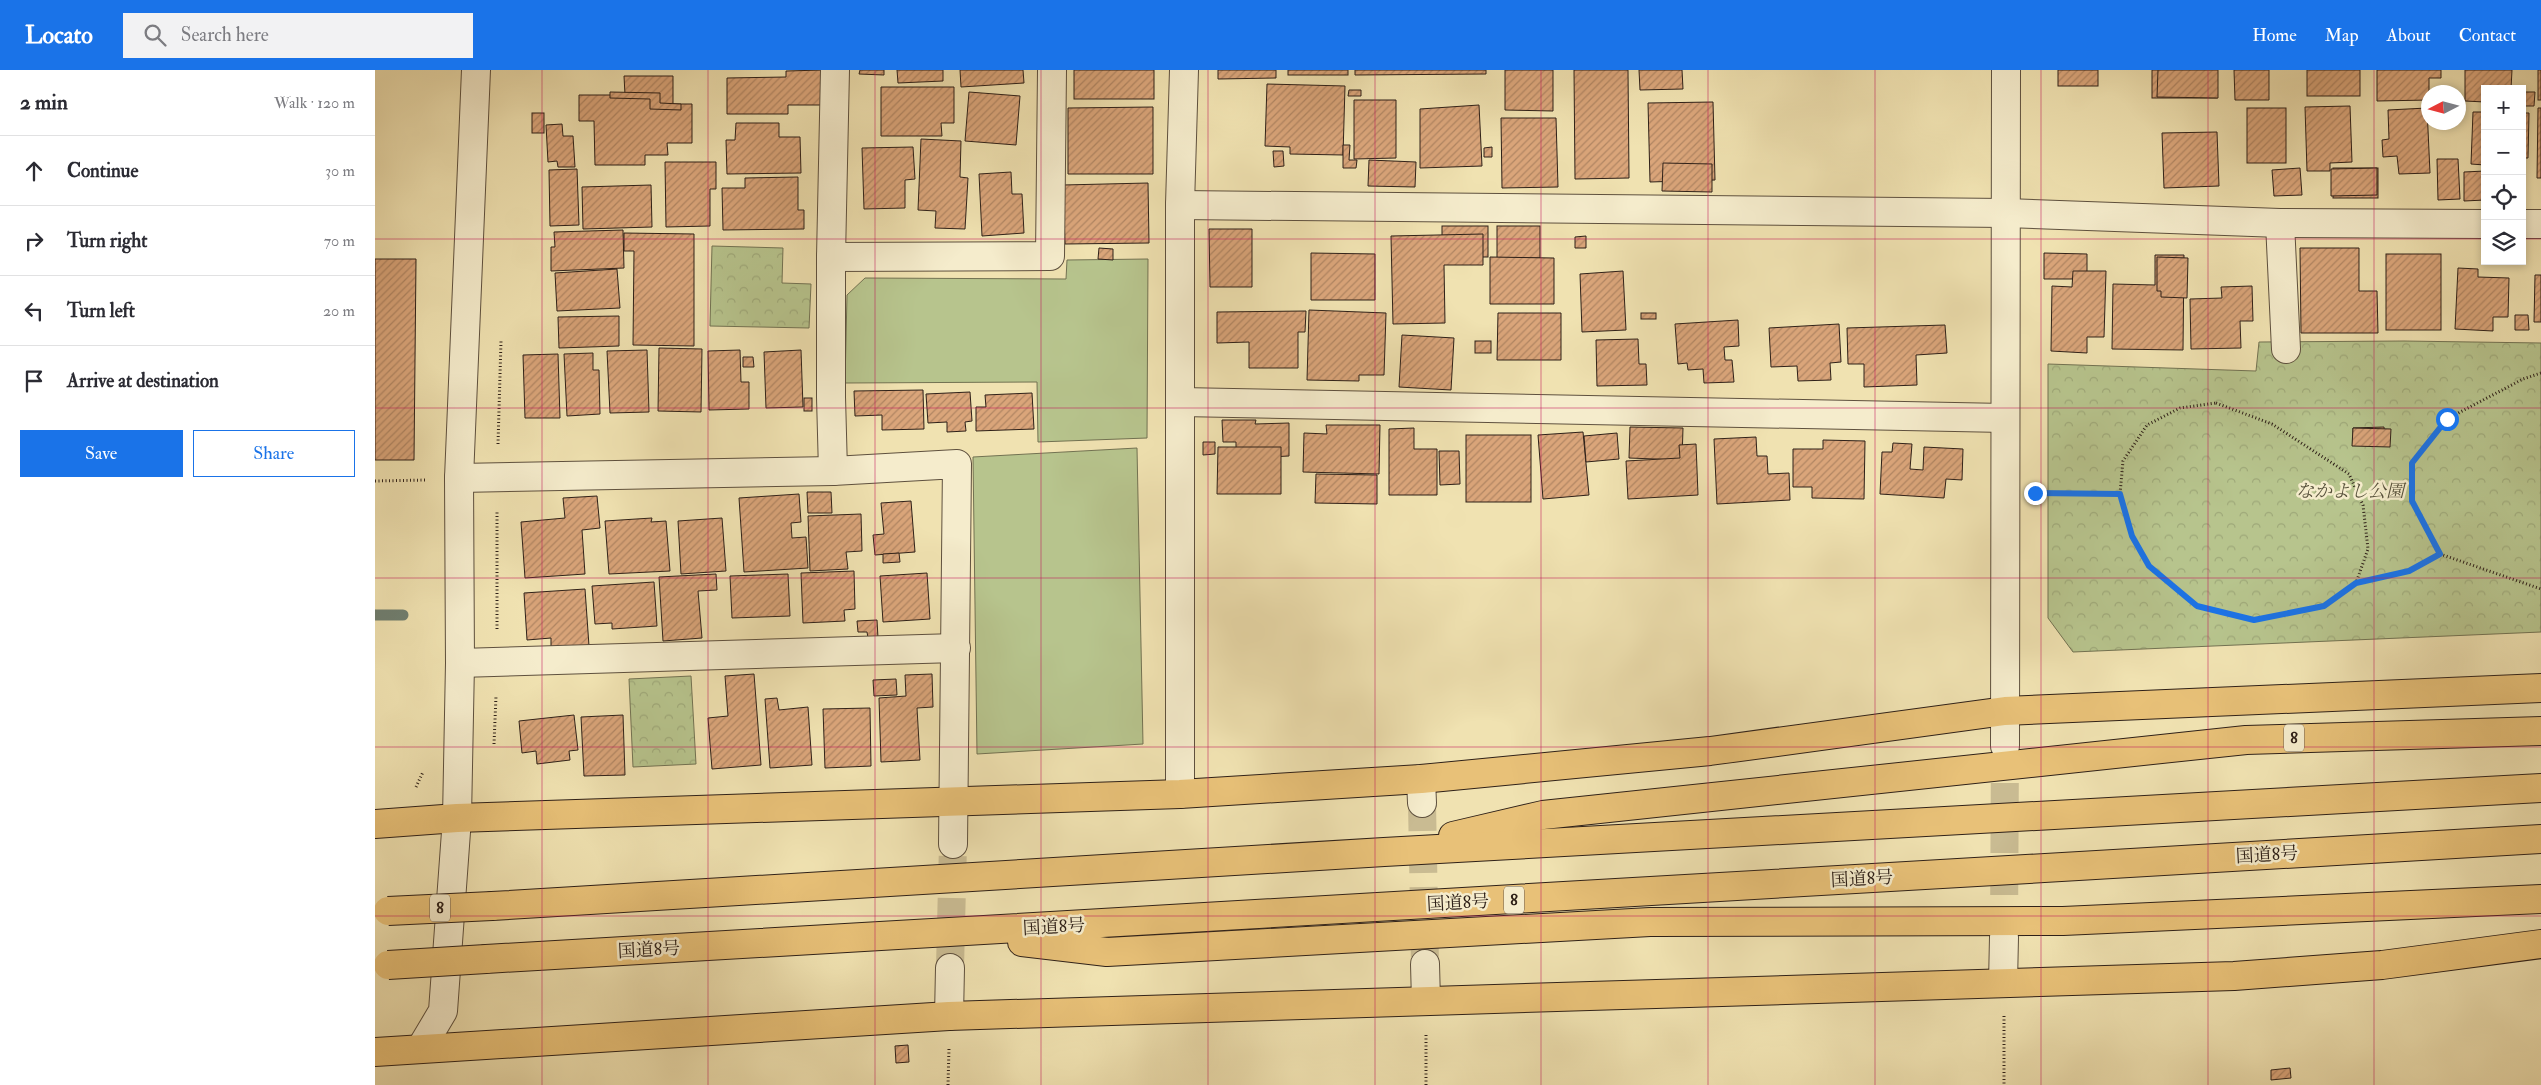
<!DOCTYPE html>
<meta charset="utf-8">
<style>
:root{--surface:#fff;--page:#f2f2f3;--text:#2b2b33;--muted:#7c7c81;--line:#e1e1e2;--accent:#1a73e8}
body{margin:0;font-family:"IM FELL Double Pica","Noto Serif JP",serif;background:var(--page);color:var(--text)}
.controls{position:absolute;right:15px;top:15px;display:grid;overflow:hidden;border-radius:0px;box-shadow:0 2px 8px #0003}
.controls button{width:45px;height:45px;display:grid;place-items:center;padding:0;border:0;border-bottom:1px solid var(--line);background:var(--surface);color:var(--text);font:25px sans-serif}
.compass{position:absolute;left:2046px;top:15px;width:45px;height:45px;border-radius:50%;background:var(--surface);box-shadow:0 2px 8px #0003;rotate:264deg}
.stop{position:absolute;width:15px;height:15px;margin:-11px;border:4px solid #1a73e8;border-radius:50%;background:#fff}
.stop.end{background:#1a73e8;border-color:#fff;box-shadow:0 1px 5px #0008}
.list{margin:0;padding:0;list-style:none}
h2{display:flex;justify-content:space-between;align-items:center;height:65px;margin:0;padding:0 20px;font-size:21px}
h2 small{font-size:16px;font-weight:400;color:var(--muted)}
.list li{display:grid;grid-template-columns:32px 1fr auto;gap:15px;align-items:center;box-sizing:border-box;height:70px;padding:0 20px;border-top:1px solid var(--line)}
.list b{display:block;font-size:19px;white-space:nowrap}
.list em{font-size:16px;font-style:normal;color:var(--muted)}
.actions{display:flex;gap:10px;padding:15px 20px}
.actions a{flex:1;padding:11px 0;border:1px solid var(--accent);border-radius:0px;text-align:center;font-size:18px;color:var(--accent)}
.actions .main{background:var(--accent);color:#fff}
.icon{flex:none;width:28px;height:28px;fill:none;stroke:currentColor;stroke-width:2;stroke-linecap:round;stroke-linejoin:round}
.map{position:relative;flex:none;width:2166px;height:1015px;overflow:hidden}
header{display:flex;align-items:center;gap:30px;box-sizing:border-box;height:70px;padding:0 25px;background:var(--accent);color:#fff}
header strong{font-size:24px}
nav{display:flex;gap:28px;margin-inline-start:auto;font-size:18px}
.search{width:350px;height:45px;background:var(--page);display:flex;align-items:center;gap:12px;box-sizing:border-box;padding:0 18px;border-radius:0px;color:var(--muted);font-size:19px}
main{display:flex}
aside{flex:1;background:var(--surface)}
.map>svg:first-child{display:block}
</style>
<header>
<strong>Locato</strong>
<div class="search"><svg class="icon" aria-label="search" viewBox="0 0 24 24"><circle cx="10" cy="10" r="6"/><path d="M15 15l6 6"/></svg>Search here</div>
<nav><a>Home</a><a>Map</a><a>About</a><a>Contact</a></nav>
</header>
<main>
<aside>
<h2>2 min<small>Walk · 120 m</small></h2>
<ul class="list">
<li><svg class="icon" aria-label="ahead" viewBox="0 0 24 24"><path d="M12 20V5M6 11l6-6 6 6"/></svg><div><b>Continue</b></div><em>30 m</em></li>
<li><svg class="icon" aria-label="right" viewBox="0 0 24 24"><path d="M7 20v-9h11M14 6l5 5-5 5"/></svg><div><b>Turn right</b></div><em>70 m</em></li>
<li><svg class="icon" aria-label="left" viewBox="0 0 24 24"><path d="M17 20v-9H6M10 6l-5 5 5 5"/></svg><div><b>Turn left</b></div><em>20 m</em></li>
<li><svg class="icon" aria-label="arrive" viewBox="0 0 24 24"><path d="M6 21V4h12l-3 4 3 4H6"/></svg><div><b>Arrive at destination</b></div></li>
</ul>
<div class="actions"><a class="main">Save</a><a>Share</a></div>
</aside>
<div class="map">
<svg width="2166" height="1015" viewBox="0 0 2166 1015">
<defs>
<pattern id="park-crowns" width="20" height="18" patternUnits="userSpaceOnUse" patternTransform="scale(1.25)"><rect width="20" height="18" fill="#b7c48d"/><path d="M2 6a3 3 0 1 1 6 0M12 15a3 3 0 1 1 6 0" fill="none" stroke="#9ea879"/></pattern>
<pattern id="building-hatch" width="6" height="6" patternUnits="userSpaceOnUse" patternTransform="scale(1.25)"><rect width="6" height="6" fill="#daa57a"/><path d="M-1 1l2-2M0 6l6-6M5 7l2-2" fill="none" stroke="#b18663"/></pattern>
</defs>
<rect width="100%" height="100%" fill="#f0e2b1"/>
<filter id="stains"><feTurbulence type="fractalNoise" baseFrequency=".004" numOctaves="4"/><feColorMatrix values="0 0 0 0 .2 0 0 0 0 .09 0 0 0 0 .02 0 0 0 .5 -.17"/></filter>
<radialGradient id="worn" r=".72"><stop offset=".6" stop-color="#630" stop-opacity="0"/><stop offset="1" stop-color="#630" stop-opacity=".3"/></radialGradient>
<!-- green -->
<g fill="#b7c48d" stroke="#727252">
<polygon points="773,189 772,368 663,372 662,312 470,313 472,225 490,208 691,209 692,190"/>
<polygon points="762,378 768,674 602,684 598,387"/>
</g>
<!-- park -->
<g fill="url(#park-crowns)" stroke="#727252">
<polygon points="337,176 408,178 407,213 436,214 434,258 335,256"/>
<polygon points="2029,271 2166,273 2166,562 1698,582 1673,548 1673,294 1881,301 1884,272"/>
<polygon points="316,606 321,694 258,697 254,609"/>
</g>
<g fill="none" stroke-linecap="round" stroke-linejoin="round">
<!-- stream -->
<polyline stroke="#6f7f71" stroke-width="11" points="0,545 28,545"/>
</g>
<!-- building -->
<g fill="url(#building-hatch)" stroke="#2e2018">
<polygon points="448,0 449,35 413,35 413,44 352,44 352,8 411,7 411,1"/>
<polygon points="485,0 509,0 509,5 484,4"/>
<polygon points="522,0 568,0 568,11 523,13"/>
<polygon points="585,0 648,0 649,13 586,17"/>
<rect x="699" y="0" width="80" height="29"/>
<polygon points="843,0 901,0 901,8 843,9"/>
<rect x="913" y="0" width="60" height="5"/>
<polygon points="980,0 1111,0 1111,4 980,5"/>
<polygon points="1130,0 1178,0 1178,41 1130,40"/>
<polygon points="1199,0 1253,0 1254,108 1200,109"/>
<polygon points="1264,0 1307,0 1308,19 1265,20"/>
<rect x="1683" y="0" width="40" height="16"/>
<rect x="1777" y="0" width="65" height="28"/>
<polygon points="1783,0 1843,0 1843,28 1782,27"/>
<polygon points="1859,0 1894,0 1894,30 1860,30"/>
<rect x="1932" y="0" width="53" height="26"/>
<polygon points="2002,0 2066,0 2066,8 2054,8 2054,30 2002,31"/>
<polygon points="2090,0 2137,0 2136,19 2110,19 2110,32 2090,31"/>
<rect x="2163" y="0" width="3" height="30"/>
<polygon points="249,6 298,6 298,34 317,34 317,73 292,73 293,85 270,85 270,95 220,95 219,51 204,51 204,25 250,25"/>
<polygon points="892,14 970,16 968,85 915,84 915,77 890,76"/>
<polygon points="506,17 579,17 579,53 566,53 567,66 506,66"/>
<polygon points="974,20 986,20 986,26 973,26"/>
<polygon points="235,22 285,23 285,33 306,34 306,40 275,39 275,29 235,28"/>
<polygon points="594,22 645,26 641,75 590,71"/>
<polygon points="2150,22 2160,22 2159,36 2150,36"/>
<polygon points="979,30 1021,30 1021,88 979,89"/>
<polygon points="1338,32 1340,110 1275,112 1273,33"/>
<polygon points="1104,35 1107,96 1045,98 1045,39"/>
<polygon points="1975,36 1977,92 1955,93 1955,101 1932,101 1930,37"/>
<polygon points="778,37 778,104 693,104 693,38"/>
<rect x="1872" y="38" width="39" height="55"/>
<polygon points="2052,38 2055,103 2024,104 2022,86 2008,87 2007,70 2014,69 2013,40"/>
<polygon points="2163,38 2166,38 2166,108 2162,108"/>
<polygon points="2098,42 2110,42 2110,95 2096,94"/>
<rect x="157" y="43" width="12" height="20"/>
<polygon points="2147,43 2154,43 2153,88 2147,88"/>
<polygon points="1126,48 1181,48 1183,117 1127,118"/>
<polygon points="361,53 404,53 404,67 425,67 426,103 352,104 351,70 360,70"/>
<polygon points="187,54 188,66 198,66 200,97 183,97 182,91 173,92 171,55"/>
<polygon points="1842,62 1844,116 1789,118 1787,63"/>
<polygon points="546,69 586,71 585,107 593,108 590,159 560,158 561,141 543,140"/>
<polygon points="968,75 975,75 974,90 982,90 981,98 968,98"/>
<polygon points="538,77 540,109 530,110 530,138 489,139 487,78"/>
<polygon points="1117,77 1117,87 1109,87 1109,78"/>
<polygon points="898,81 908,81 909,96 899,97"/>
<polygon points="2062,89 2083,89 2085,129 2063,130"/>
<polygon points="994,90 1041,92 1040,117 993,116"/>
<polygon points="290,92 341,92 341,119 335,119 335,156 291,157"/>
<polygon points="1288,93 1337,94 1337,122 1287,121"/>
<polygon points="1925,98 1927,125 1899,126 1897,100"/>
<rect x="1958" y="98" width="45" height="30"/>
<polygon points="2002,98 2002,125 1956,126 1956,99"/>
<polygon points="202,99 204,155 175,156 174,100"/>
<polygon points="2110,101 2110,130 2089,131 2089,102"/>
<polygon points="636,102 637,124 647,124 649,163 607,166 604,104"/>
<polygon points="423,107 423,140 429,140 429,159 348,160 347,118 370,118 370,108"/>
<polygon points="773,113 774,173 690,174 688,115"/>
<polygon points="276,115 277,157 208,159 207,117"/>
<rect x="1067" y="156" width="46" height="31"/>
<rect x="1122" y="156" width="43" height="32"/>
<polygon points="834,159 877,159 877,217 835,217"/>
<polygon points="248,160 249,198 176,201 176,177 180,177 179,162"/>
<polygon points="249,163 319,164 319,276 258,275 259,181 249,181"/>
<polygon points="1108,164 1108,195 1069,195 1070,253 1018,254 1016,166"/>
<polygon points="1211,166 1211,178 1200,178 1200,167"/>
<polygon points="724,178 738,179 738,190 723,189"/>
<polygon points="1925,178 1984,178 1984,221 2002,221 2003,263 1926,263"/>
<polygon points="936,183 1000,184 1000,230 936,230"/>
<polygon points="1669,183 1712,184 1712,205 1699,205 1698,209 1669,209"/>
<rect x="2011" y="184" width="55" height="76"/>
<polygon points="1780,185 1809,185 1808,280 1737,279 1738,214 1780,215"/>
<polygon points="1115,187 1179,188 1179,234 1115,234"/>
<polygon points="1782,187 1813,188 1812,228 1786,227 1786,221 1782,221"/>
<polygon points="0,189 41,189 39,390 0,390"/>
<polygon points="2083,198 2103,199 2103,207 2134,208 2133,247 2118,247 2118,261 2080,259"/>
<polygon points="242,199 245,238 182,241 180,203"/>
<polygon points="1248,201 1251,260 1207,262 1205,204"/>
<polygon points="1698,201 1731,201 1729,267 1712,267 1712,283 1676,281 1677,216 1697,217"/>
<polygon points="2160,205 2166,205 2166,252 2159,252"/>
<polygon points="1877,216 1878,251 1865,251 1866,278 1816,279 1815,229 1847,228 1846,217"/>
<polygon points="934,240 1011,243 1009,305 984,305 984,311 932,310"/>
<polygon points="931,241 930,262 923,262 923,298 874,298 874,272 842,273 842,242"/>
<polygon points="1123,243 1186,243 1186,290 1122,290"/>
<rect x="1266" y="243" width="15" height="6"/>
<polygon points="2140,245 2153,245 2154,260 2140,260"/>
<polygon points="244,246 244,276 184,278 183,247"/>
<polygon points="1363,250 1364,276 1349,277 1350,290 1357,290 1359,312 1329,313 1328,299 1313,300 1312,293 1303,294 1300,254"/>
<polygon points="1464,254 1466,292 1455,293 1456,310 1423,311 1422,296 1396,297 1394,258"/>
<polygon points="1570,255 1572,283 1541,285 1542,315 1489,317 1489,294 1473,294 1472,258"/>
<polygon points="1027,265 1079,268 1076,320 1024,317"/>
<polygon points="1263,269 1264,294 1271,294 1272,315 1222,316 1221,270"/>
<rect x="1100" y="271" width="16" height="12"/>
<polygon points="284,278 327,279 326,342 283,341"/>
<polygon points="272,280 274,342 235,343 232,281"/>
<polygon points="365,280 366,312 374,312 374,339 334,340 333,281"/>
<polygon points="426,280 428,337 391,338 389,282"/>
<polygon points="218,283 218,300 224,300 225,344 192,346 189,284"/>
<polygon points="183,284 185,348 150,348 148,285"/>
<polygon points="368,287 378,287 379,297 368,297"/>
<polygon points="548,320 549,359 507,360 507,345 480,346 479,321"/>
<polygon points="595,322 597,351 590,352 591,361 572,362 572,352 553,353 551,324"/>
<polygon points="657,323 659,359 601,361 601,337 611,337 610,325"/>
<rect x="429" y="328" width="8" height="13"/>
<polygon points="847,350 881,350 880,354 914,353 914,386 894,387 894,381 861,381 861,372 848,372"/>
<polygon points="951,355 1005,355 1004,404 928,402 929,363 952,364"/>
<polygon points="1255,357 1308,358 1307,390 1254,388"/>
<polygon points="2009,357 2010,373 1978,374 1978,358"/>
<polygon points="1039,358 1039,379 1062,379 1062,425 1014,425 1014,359"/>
<polygon points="1978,358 2016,359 2015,377 1977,376"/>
<polygon points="1208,362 1214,425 1168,429 1163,365"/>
<polygon points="1242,363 1244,389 1211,392 1209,366"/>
<rect x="1091" y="365" width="65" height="67"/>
<polygon points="1381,367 1382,386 1392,386 1393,404 1414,403 1415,430 1342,434 1339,369"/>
<polygon points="1448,370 1490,371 1489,429 1437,428 1437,417 1418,417 1418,379 1448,379"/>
<polygon points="828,372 840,372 840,384 828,385"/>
<polygon points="1518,373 1537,374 1535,399 1548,400 1549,377 1588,379 1587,410 1571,409 1569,428 1505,424 1507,382 1517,382"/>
<polygon points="1321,374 1323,425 1253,429 1251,391 1305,388 1304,375"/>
<polygon points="843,377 906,377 906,424 842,424"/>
<polygon points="1064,381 1084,381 1085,414 1065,415"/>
<polygon points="941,404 1002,405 1002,434 940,433"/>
<polygon points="432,422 456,422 457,443 433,443"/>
<polygon points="424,424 426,452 416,453 417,468 431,467 433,498 369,502 364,428"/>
<polygon points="222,426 225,458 207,460 210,504 150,508 146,452 190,448 188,428"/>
<polygon points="536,431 540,482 500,485 498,465 509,464 506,433"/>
<polygon points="486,444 487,481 471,482 473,499 435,501 433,446"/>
<polygon points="277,448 276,452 291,451 295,501 234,504 230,451"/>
<polygon points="347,448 351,501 306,504 303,451"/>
<polygon points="524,483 525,492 508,493 508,484"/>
<polygon points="479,501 480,539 469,540 470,551 428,553 426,503"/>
<polygon points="552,503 555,549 508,552 505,506"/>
<polygon points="341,504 342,520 323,521 327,568 288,571 284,507"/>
<polygon points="413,504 415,546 357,548 355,506"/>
<polygon points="279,512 282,556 237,559 237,553 220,554 217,516"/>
<polygon points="210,519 214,576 176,578 176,568 152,570 149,523"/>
<polygon points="502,550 503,568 493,568 492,562 483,562 482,551"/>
<polygon points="379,604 386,695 337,699 333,648 353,646 350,606"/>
<polygon points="557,604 558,637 542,638 545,690 506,692 504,628 531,626 530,605"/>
<polygon points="521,609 522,625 499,626 498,610"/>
<polygon points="402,628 404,640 433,637 437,695 395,698 390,629"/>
<polygon points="495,638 496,696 450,698 448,639"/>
<polygon points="199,645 203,680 194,681 195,690 162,694 161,681 147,683 144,651"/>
<polygon points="248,645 250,705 209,706 206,647"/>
<polygon points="533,975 534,992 521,993 520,976"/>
<polygon points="1915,998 1916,1008 1896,1010 1896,1000"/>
</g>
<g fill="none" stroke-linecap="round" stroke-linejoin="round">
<!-- minor-tunnel -->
<g stroke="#c9bb92" stroke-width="28" stroke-dasharray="28 14" stroke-linecap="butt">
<polyline points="1047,733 1050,894"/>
<polyline points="1629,867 1630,676"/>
<polyline points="575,898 578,774"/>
</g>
<!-- minor casing -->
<g stroke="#5e503e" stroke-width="30">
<g id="minor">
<polyline points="460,0 456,187 675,186 677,0"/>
<polyline points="805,135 1631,143 1905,153 2110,154"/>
<polyline points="1905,153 1911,279"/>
<polyline points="2147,154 2166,154"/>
<polyline points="456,187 456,327 458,401"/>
<polyline points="806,332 1630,348"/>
<polyline points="84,408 458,401 582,394 578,774"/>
<polyline points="85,593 581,578"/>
<polyline points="1630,676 1631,0"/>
<polyline points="1046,709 1047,733"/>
<polyline points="805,724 805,135 809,0"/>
<polyline points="1050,894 1051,931"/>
<polyline points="1628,913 1629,867"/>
<polyline points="574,946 575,898"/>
<polyline points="46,978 68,941 82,748 85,593 84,408 101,0"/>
</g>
</g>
<!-- highway casing -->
<g stroke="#2e2018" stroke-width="30">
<g id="highway">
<polyline points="0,754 82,748 805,724 1046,709 1335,681 1630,641 2166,618"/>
<polyline points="1078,766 1168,745 1871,670 2166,661"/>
<polyline points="117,836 1009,782 2166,718"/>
<polyline points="647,872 732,882 1275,852 1688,851 2166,829"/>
<polyline points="111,889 2166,769"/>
<polyline points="0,982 574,946 1859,906 2007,895 2166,874"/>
</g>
</g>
<!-- path -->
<g stroke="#2e2018" stroke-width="3" stroke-dasharray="1 2.5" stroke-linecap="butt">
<polyline points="2166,303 2148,309 2072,349 2037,393 2037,431 2065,484 2166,519"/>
<polygon points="1841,333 1897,354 1974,404 1988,435 1993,479 1981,513 1949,536 1879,550 1822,537 1774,496 1757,466 1745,424 1748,391 1772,355 1805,338"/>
<polyline points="123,374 126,271"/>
<polyline points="0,411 52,410"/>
<polyline points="1663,423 1745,424"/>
<polyline points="1982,513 2034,501 2065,484"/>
<polyline points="122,559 122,441"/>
<polyline points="119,674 121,626"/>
<polyline points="41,717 48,702"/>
<polyline points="1629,946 1629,1015"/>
<polyline points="573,1015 574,978"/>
<polyline points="1051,1015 1051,963"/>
</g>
<!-- minor -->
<use href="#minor" stroke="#f5eccc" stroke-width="28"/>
<!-- highway -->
<use href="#highway" stroke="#e8c178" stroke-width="28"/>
<!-- highway-bridge casing -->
<g stroke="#2e2018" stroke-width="30" stroke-linecap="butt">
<g id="highway-bridge">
<polyline points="13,841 117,836"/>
<polyline points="13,895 111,889"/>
</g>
</g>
<!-- highway-bridge -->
<use href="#highway-bridge" stroke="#e8c178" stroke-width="28"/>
</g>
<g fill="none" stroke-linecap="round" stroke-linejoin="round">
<!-- route -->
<polyline stroke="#1a73e8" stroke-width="6" points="1660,423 1745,424 1757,466 1774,496 1822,536 1879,550 1949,536 1981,513 2034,501 2065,484 2037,431 2037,393 2072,349"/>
</g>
<!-- grid -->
<path fill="none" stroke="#c2185b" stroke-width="1" stroke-opacity="0.55" d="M167 0V1015M333 0V1015M500 0V1015M666 0V1015M833 0V1015M1000 0V1015M1166 0V1015M1333 0V1015M1500 0V1015M1666 0V1015M1833 0V1015M1999 0V1015M0 169H2110M2147 169H2166M0 338H2166M0 508H2166M0 677H2166M0 846H2166"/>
<g text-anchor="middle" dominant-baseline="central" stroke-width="5" stroke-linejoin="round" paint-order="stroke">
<!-- shield labels -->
<g fill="#f5eccc" stroke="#6a5d4e" stroke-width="1">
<rect x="1909" y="654.5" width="20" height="27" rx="4"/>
<rect x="1129" y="816.5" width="20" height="27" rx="4"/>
<rect x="55" y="824.5" width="20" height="27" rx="4"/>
</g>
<g font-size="16" font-weight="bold" fill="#2e2018">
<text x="1919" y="668">8</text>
<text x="1139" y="830">8</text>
<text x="65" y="838">8</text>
</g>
<!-- park labels -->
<g font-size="18" font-style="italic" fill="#57513b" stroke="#f5eccc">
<text x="1975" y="421">なかよし公園</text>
</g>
<!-- street labels -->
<g font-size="18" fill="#2e2018" stroke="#f5eccc">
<text transform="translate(1892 785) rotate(-3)">国道8号</text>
<text transform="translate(1487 809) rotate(-3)">国道8号</text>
<text transform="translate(1083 833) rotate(-3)">国道8号</text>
<text transform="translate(679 857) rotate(-3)">国道8号</text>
<text transform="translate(274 880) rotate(-3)">国道8号</text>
</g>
</g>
<rect width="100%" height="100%" filter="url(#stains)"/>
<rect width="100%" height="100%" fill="url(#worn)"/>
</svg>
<div class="controls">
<button>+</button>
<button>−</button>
<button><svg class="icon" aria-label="locate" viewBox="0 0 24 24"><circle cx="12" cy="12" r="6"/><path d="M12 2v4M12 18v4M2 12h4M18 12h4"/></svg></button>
<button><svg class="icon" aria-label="layers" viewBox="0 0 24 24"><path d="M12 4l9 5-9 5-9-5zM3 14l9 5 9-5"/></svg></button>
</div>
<svg class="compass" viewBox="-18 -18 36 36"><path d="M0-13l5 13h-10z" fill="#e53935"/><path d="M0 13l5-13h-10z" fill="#7c7c81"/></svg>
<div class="stop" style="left:2072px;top:349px"></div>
<div class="stop end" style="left:1660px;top:423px"></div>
</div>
</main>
